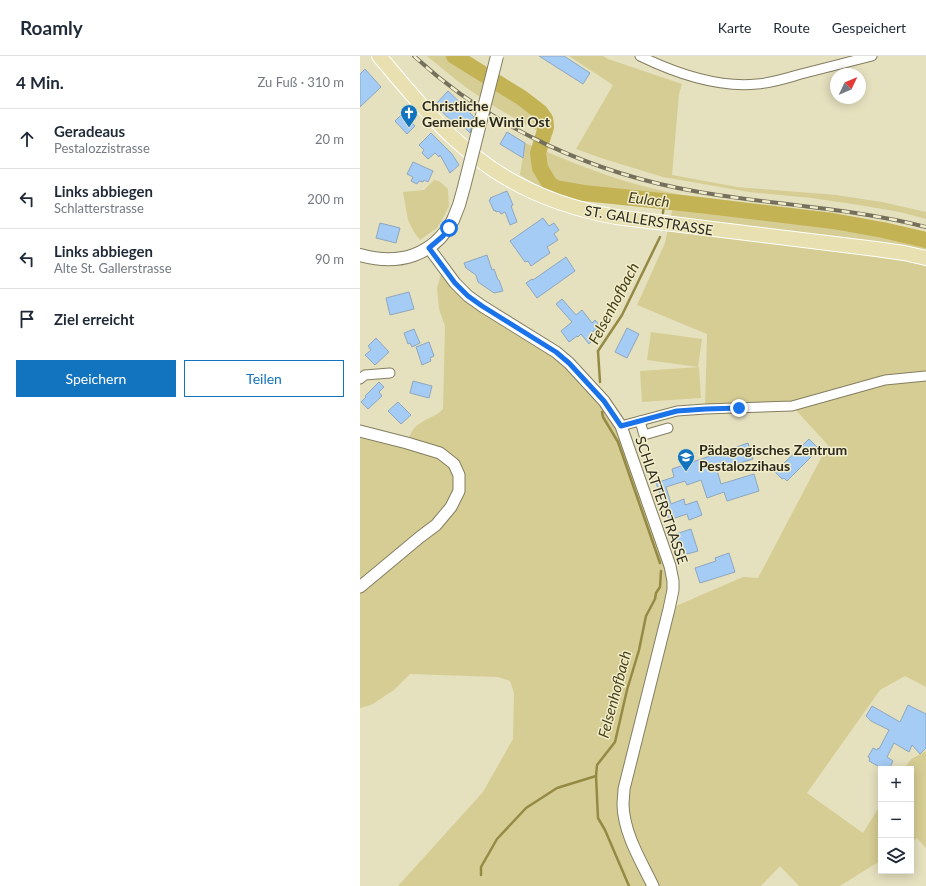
<!DOCTYPE html>
<html lang="de">
<meta charset="utf-8">
<style>
:root{--surface:#fff;--page:#f2f2f3;--text:#1f2937;--muted:#747a83;--line:#e0e1e3;--accent:#1273bf}
body{margin:0;font-family:Lato,sans-serif;background:var(--page);color:var(--text)}
.controls{position:absolute;right:12px;bottom:12px;display:grid;overflow:hidden;border-radius:0px;box-shadow:0 2px 10px #0003}
.controls button{width:36px;height:36px;display:grid;place-items:center;padding:0;border:0;border-bottom:1px solid var(--line);background:var(--surface);color:var(--text);font:20px sans-serif}
.compass{position:absolute;left:470px;top:12px;width:36px;height:36px;border-radius:50%;background:var(--surface);box-shadow:0 2px 10px #0003;rotate:46deg}
.stop{position:absolute;width:12px;height:12px;margin:-9px;border:3px solid #1a73e8;border-radius:50%;background:#fff}
.stop.end{background:#1a73e8;border-color:#fff;box-shadow:0 1px 4px #0008}
.list{margin:0;padding:0;list-style:none}
h2{display:flex;justify-content:space-between;align-items:center;height:52px;margin:0;padding:0 16px;font-size:17px}
h2 small{font-size:13px;font-weight:400;color:var(--muted)}
.list li{display:grid;grid-template-columns:26px 1fr auto;gap:12px;align-items:center;box-sizing:border-box;height:60px;padding:0 16px;border-top:1px solid var(--line)}
.list b{display:block;font-size:15px;white-space:nowrap}
.list p{margin:0;font-size:13px;white-space:nowrap;color:var(--muted)}
.list em{font-size:13px;font-style:normal;color:var(--muted)}
.actions{display:flex;gap:8px;padding:12px 16px}
.actions a{flex:1;padding:9px 0;border:1px solid var(--accent);border-radius:0px;text-align:center;font-size:14px;color:var(--accent)}
.actions .main{background:var(--accent);color:#fff}
.icon{flex:none;width:22px;height:22px;fill:none;stroke:currentColor;stroke-width:2;stroke-linecap:round;stroke-linejoin:round}
.map{position:relative;flex:none;width:566px;height:830px;overflow:hidden}
header{display:flex;align-items:center;gap:24px;box-sizing:border-box;height:56px;padding:0 20px;background:var(--surface);border-bottom:1px solid var(--line)}
header strong{font-size:19px}
nav{display:flex;gap:22px;margin-inline-start:auto;font-size:14px}
main{display:flex}
aside{flex:1;background:var(--surface)}
.map>svg:first-child{display:block}
</style>
<header>
<strong>Roamly</strong>
<nav><a>Karte</a><a>Route</a><a>Gespeichert</a></nav>
</header>
<main>
<aside>
<h2>4 Min.<small>Zu Fuß · 310 m</small></h2>
<ul class="list">
<li><svg class="icon" aria-label="ahead" viewBox="0 0 24 24"><path d="M12 20V5M6 11l6-6 6 6"/></svg><div><b>Geradeaus</b><p>Pestalozzistrasse</p></div><em>20 m</em></li>
<li><svg class="icon" aria-label="left" viewBox="0 0 24 24"><path d="M17 20v-9H6M10 6l-5 5 5 5"/></svg><div><b>Links abbiegen</b><p>Schlatterstrasse</p></div><em>200 m</em></li>
<li><svg class="icon" aria-label="left" viewBox="0 0 24 24"><path d="M17 20v-9H6M10 6l-5 5 5 5"/></svg><div><b>Links abbiegen</b><p>Alte St. Gallerstrasse</p></div><em>90 m</em></li>
<li><svg class="icon" aria-label="arrive" viewBox="0 0 24 24"><path d="M6 21V4h12l-3 4 3 4H6"/></svg><div><b>Ziel erreicht</b></div></li>
</ul>
<div class="actions"><a class="main">Speichern</a><a>Teilen</a></div>
</aside>
<div class="map">
<svg width="566" height="830" viewBox="0 0 566 830">
<rect width="100%" height="100%" fill="#e5e0be"/>
<!-- green -->
<g fill="#d6cd94">
<path d="M67 0H104L139 22H142C157 31 190 46 194 65 194 69 193 74 193 78L189 81C167 69 144 57 123 43 103 30 85 15 67 0Z"/>
<polygon points="209,0 243,0 248,3 322,28 319,38 312,119 377,131 476,139 522,146 566,156 566,163 540,156 499,149 451,142 389,136 303,121 241,102 216,93 253,29"/>
<path d="M165 87C209 105 253 124 299 134 348 146 398 149 447 156 487 161 526 168 566 177V631L545 620 520 634 447 737 503 777 521 748V805L515 808 480 830H439L420 810 401 830H38L123 736 153 683 154 637 150 625 138 621 50 618 34 634 11 649 0 652V375L47 387C50 380 52 372 59 368 67 362 75 361 83 353L85 270 79 253 77 232 81 218 86 214 95 227 196 296 261 370 310 510 309 553 383 521 398 522 468 389 432 350 345 353 347 278 277 249 305 187 313 150 230 143 219 146 177 129 160 119Z"/>
<polygon points="74,124 79,125 88,133 89,150 82,164 77,172 60,184 54,176 48,164 43,136 64,134"/>
<polygon points="291,276 342,283 338,311 287,304"/>
<polygon points="339,311 341,342 282,346 280,315"/>
<polygon points="566,695 566,792 557,782 551,787 551,713 544,713 551,703"/>
</g>
<g fill="none" stroke-linecap="round" stroke-linejoin="round">
<!-- stream -->
<g stroke="#958a44" stroke-width="2.5">
<polyline points="303,157 304,146"/>
<polyline points="240,326 238,295 262,259 300,181"/>
<polyline points="242,356 243,361 258,386 300,507"/>
<polyline points="121,819 121,811 137,783 166,752 197,732 236,720"/>
<polyline points="269,830 245,774 238,762 236,720 237,709 255,686 267,634 279,594 286,560 295,543 296,537 300,531 301,515"/>
</g>
<!-- river -->
<polyline stroke="#c3b355" stroke-width="16" points="94,0 162,42 180,56 185,63 186,71 178,97 180,112 189,127 194,131 200,133 224,137 331,148 473,165 523,174 566,184"/>
</g>
<!-- building -->
<g fill="#a5ccf4" stroke="#8fa7bf">
<polygon points="179,0 204,0 230,17 223,28"/>
<polygon points="5,13 21,31 0,51 0,18"/>
<polygon points="88,35 110,56 110,57 114,61 110,77 100,67 97,70 75,49"/>
<polygon points="43,57 55,70 47,78 35,65"/>
<polygon points="147,76 165,87 163,102 140,88"/>
<polygon points="71,77 92,98 99,109 90,117 80,99 79,101 75,97 68,103 62,97 64,94 59,89"/>
<polygon points="53,106 73,115 68,126 64,124 63,126 59,125 57,128 51,125 53,121 47,118"/>
<polygon points="147,135 153,149 151,150 157,166 150,169 145,156 141,158 139,155 136,156 135,154 134,155 129,144 131,143 130,142"/>
<polygon points="183,162 189,170 194,167 199,174 194,178 198,184 187,191 190,197 171,210 168,205 165,206 150,185"/>
<polygon points="20,167 40,172 36,187 16,182"/>
<polygon points="127,199 132,214 134,213 138,224 139,224 143,235 134,237 118,226 116,219 106,212 104,207"/>
<polygon points="206,201 215,215 177,242 166,227 172,223 173,224"/>
<polygon points="49,236 54,253 30,259 26,242"/>
<polygon points="202,243 216,259 222,254 232,267 235,264 240,270 230,278 234,283 229,288 221,278 218,281 217,280 209,286 201,275 212,266 196,248"/>
<polygon points="267,272 279,278 267,302 255,296"/>
<polygon points="54,273 60,287 52,291 50,287 48,288 44,277"/>
<polygon points="16,282 29,296 15,309 5,299 11,294 8,290"/>
<polygon points="69,286 74,300 70,302 71,305 62,309 56,291"/>
<polygon points="53,325 72,330 69,342 50,337"/>
<polygon points="19,326 24,331 19,336 22,340 8,353 1,346 6,341 5,340"/>
<polygon points="38,346 51,359 41,368 28,355"/>
<polygon points="449,383 459,393 427,425 424,422 422,423 415,416"/>
<polygon points="388,387 393,403 357,414 361,428 394,418 399,435 367,445 364,436 347,442 341,424 327,429 325,425 306,431 311,448 324,443 325,449 337,445 342,459 329,464 327,458 309,464 296,427 314,421 312,413"/>
<polygon points="331,473 338,495 320,500 313,479"/>
<polygon points="369,497 375,516 340,527 335,512 356,505 355,502"/>
<polygon points="548,649 566,658 566,692 560,698 552,689 549,696 534,687 527,701 533,705 529,713 523,713 509,705 510,702 508,701 513,692 517,694 518,692 519,693 529,674 511,665 506,660 512,650 540,666"/>
</g>
<g fill="none" stroke-linecap="round" stroke-linejoin="round">
<!-- minor casing -->
<g stroke="#837e60" stroke-width="11">
<g id="minor">
<path d="M280 0C315 17 357 32 397 28 412 27 427 22 441 18 465 12 488 6 512 0"/>
<polyline points="0,323 5,319 30,317"/>
<polyline points="280,365 284,379 308,372"/>
<polyline points="261,370 317,355 345,353 432,350 525,324 566,320"/>
</g>
</g>
<!-- tertiary casing -->
<g stroke="#837e60" stroke-width="13">
<g id="tertiary">
<path d="M69 192 95 227 108 240 122 250 196 296 209 307 244 345 261 370 310 510 313 525V534L309 553 264 733C264 738 263 744 263 749 264 778 281 805 293 830"/>
<polyline points="0,375 47,387 80,397 94,408 99,419 99,435 91,451 76,469 60,481 0,531"/>
</g>
</g>
<!-- secondary casing -->
<g stroke="#837e60" stroke-width="14">
<path id="secondary" d="M0 199C39 210 73 200 93 164"/>
</g>
<!-- primary casing -->
<g stroke="#fff" stroke-width="16">
<path id="primary" d="M19 0C49 35 79 73 116 101 156 133 206 152 256 161L516 193 544 197 566 202"/>
</g>
<!-- minor -->
<use href="#minor" stroke="#fff" stroke-width="9"/>
<!-- tertiary -->
<use href="#tertiary" stroke="#fff" stroke-width="11"/>
<!-- secondary -->
<use href="#secondary" stroke="#fff" stroke-width="12"/>
<!-- primary -->
<use href="#primary" stroke="#e8e0b1" stroke-width="14"/>
<!-- rail casing -->
<g stroke="#74705c" stroke-width="4">
<path id="rail" d="M54 0C133 73 234 118 339 136 414 149 492 152 566 171"/>
</g>
<!-- rail -->
<use href="#rail" stroke="#f2edcb" stroke-width="2.5" stroke-dasharray="8" stroke-linecap="butt"/>
<!-- secondary-bridge casing -->
<g stroke="#837e60" stroke-width="14" stroke-linecap="butt">
<polyline id="secondary-bridge" points="93,164 99,149 104,131 137,0"/>
</g>
<!-- secondary-bridge -->
<use href="#secondary-bridge" stroke="#fff" stroke-width="12"/>
</g>
<g fill="none" stroke-linecap="round" stroke-linejoin="round">
<!-- route -->
<polyline stroke="#1a73e8" stroke-width="5" points="89,172 83,180 69,192 95,227 108,240 122,250 196,296 209,307 244,345 261,370 317,355 346,353 379,352"/>
</g>
<!-- icons -->
<defs>
<g id="church-pin" transform="scale(0.9)"><path d="M0 17L-7.5 6A9.5 9.5 0 1 1 7.5 6Z" fill="#1273bf" stroke="#f2edcb"/><path d="M-1.2-6h2.4v3.5h3.3v2.4h-3.3V6h-2.4V-.1h-3.3v-2.4h3.3Z" fill="#fff"/></g>
<g id="school-pin" transform="scale(0.9)"><path d="M0 17L-7.5 6A9.5 9.5 0 1 1 7.5 6Z" fill="#1273bf" stroke="#f2edcb"/><path d="M0-5L7-2L0 1L-7-2ZM-4 1L0 2.5L4 1V4Q0 6-4 4Z" fill="#fff"/></g>
</defs>
<g fill-rule="evenodd">
<use href="#church-pin" x="49" y="57"/>
<use href="#school-pin" x="326" y="401"/>
</g>
<g text-anchor="middle" dominant-baseline="central" stroke-width="3" stroke-linejoin="round" paint-order="stroke">
<!-- poi labels -->
<g font-size="14" font-weight="bold" fill="#2b291d" stroke="#f2edcb" text-anchor="start">
<text x="62" y="49">Christliche<tspan x="62" dy="16">Gemeinde Winti Ost</tspan></text>
<text x="339" y="393">Pädagogisches Zentrum<tspan x="339" dy="16">Pestalozzihaus</tspan></text>
</g>
<!-- street labels -->
<g font-size="14" fill="#2b291d" stroke="#f2edcb">
<text transform="translate(289 164) rotate(9)">ST. GALLERSTRASSE</text>
<text transform="translate(302 444) rotate(71)">SCHLATTERSTRASSE</text>
</g>
<!-- water labels -->
<g font-size="15" font-style="italic" fill="#463f17" stroke="#f2edcb">
<text transform="translate(289 143) rotate(7)">Eulach</text>
<text transform="translate(253 247) rotate(-62)">Felsenhofbach</text>
<text transform="translate(254 638) rotate(-75)">Felsenhofbach</text>
</g>
</g>
</svg>
<div class="controls">
<button>+</button>
<button>−</button>
<button><svg class="icon" aria-label="layers" viewBox="0 0 24 24"><path d="M12 4l9 5-9 5-9-5zM3 14l9 5 9-5"/></svg></button>
</div>
<svg class="compass" viewBox="-18 -18 36 36"><path d="M0-13l5 13h-10z" fill="#e53935"/><path d="M0 13l5-13h-10z" fill="#747a83"/></svg>
<div class="stop" style="left:89px;top:172px"></div>
<div class="stop end" style="left:379px;top:352px"></div>
</div>
</main>
